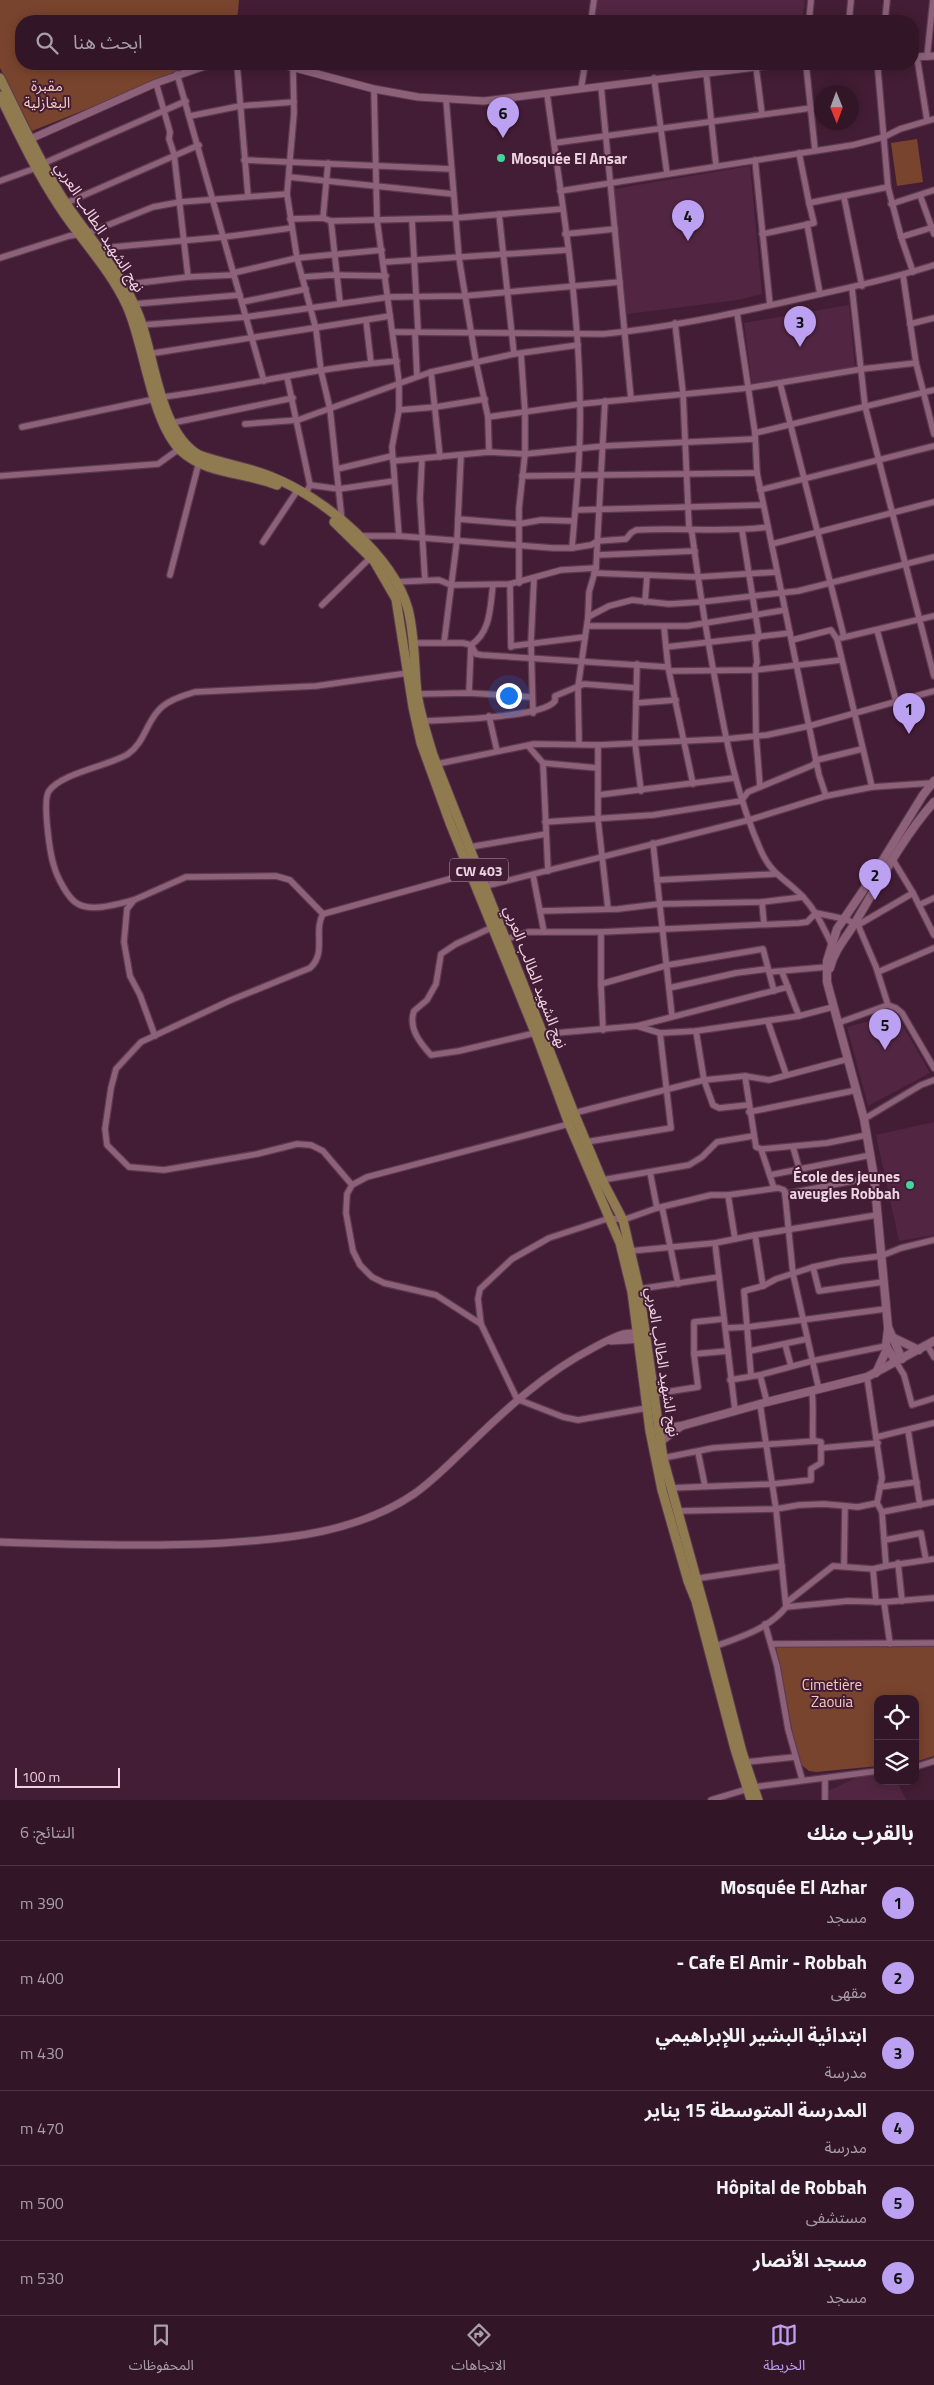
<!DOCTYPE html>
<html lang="ar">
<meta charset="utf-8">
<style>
:root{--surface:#321628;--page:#3d2334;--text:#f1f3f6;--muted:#a89fa8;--line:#4d3545;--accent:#bca0f2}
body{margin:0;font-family:"Titillium Web","Noto Sans Arabic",sans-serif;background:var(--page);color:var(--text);direction:rtl}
.controls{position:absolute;right:15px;bottom:15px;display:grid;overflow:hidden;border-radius:10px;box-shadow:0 2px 12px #0003}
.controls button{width:45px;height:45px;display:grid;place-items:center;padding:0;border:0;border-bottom:1px solid var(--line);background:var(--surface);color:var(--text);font:25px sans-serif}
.compass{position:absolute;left:814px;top:85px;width:45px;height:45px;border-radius:50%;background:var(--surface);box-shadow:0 2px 12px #0003;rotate:179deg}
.scale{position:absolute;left:15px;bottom:12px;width:105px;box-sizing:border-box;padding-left:5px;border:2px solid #edd3e1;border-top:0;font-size:14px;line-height:18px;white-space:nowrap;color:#edd3e1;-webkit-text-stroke:4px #431d35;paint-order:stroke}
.you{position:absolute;left:508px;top:695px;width:18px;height:18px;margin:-12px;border:4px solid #fff;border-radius:50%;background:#1a73e8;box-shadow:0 0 0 8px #1a73e833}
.badge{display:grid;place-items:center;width:32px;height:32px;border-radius:50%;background:var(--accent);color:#111;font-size:16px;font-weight:700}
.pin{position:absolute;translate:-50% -41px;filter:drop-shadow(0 1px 2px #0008)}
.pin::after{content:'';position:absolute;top:26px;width:18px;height:15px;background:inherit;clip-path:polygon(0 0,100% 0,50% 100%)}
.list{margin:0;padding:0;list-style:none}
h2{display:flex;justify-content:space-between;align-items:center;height:65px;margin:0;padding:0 20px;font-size:21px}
h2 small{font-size:16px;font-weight:400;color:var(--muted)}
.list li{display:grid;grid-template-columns:32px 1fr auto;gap:15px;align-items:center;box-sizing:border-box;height:75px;padding:0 20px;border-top:1px solid var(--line)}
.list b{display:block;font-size:19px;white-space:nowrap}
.list p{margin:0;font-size:16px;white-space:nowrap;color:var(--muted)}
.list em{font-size:16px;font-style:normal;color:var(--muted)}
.icon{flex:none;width:28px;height:28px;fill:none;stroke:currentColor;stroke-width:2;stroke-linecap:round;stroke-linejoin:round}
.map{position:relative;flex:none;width:934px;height:1800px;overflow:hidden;direction:ltr}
.search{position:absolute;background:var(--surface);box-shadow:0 2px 12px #0003;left:15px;right:15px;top:15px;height:55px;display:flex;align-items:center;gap:12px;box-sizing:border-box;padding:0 18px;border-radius:20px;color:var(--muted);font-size:19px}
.sheet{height:515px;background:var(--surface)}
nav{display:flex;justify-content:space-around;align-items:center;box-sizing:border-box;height:70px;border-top:1px solid var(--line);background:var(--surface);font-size:14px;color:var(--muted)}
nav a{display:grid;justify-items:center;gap:2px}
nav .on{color:var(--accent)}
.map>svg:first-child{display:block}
</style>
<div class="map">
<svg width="934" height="1800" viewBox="0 0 934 1800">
<rect width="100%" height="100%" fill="#431d35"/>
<!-- built -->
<g fill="#522642">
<polygon points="598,0 805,0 802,21 594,21"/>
<polygon points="615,64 686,64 625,71"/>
<polygon points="750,166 762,294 738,300 627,314 614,189"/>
<polygon points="849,305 855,367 752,383 744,323"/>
<polygon points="896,1014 930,1073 868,1106 847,1027"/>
<polygon points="934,1122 934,1235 899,1241 876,1135"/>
<polygon points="862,1775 878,1775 878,1781 897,1781 906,1800 830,1800 826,1792"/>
</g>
<!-- green -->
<g fill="#79442d">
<polygon points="0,0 239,0 237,21 21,21 21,64 197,65 32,131 0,68"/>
<polygon points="917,139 923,182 897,186 891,143"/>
<polygon points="934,1644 934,1756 915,1762 915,1699 878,1699 878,1766 816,1772 809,1771 798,1762 776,1647"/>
</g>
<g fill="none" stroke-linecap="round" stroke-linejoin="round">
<!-- minor casing -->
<g stroke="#5b3b4f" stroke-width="8">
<g id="minor">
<polyline points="591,21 594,0"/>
<polyline points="809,21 811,0"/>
<polyline points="849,21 851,0"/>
<polyline points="885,21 887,0"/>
<polyline points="917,57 927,120"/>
<polyline points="927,57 933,0"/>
<polyline points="237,64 248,196"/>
<polyline points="806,64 815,150"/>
<polyline points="880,64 878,71 888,187 901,237 913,272"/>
<polyline points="293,66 294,113 287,194 297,258 316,329 321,371 330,409 342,521"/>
<polyline points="756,67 762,114"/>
<polyline points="706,72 716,165"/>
<polyline points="177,74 264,381"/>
<polyline points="654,78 667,174"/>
<polyline points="156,83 170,132 169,139 174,154 188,277"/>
<polyline points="601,86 631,399"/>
<polyline points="374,89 377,220 399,382 399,410 392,447 399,536"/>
<polyline points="581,89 585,64"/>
<path d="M547 94C561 196 579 300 580 404 581 452 576 500 572 548"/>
<polyline points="446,99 459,258 476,362 488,417 489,452"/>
<polyline points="190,116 240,106 294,102"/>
<polyline points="554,143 811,108"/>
<polyline points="799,153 809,203"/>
<polyline points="244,160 451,169"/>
<polyline points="755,160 770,305"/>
<polyline points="42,164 186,101"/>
<polyline points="289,177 453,194"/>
<polyline points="0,181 36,168"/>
<polyline points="560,191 853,145 884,137 900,129 934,119"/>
<polyline points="920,195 934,234"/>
<polyline points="844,197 862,286"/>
<polyline points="66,203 199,145"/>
<polyline points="891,204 934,190"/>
<polyline points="499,214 514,354"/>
<polyline points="323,218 328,163"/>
<polyline points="290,219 323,218 331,221 455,218 562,209"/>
<polyline points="412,220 418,330 415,333 417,376"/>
<polyline points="331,221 340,303"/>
<polyline points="807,224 820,294"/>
<polyline points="565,234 615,229"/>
<polyline points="762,234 814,223 809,203 888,187"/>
<polyline points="901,237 934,227"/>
<polyline points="102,251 113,247 224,237 291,228"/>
<polyline points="0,258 69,236 88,233 153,207 180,202 287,194"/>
<polyline points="385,262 567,250"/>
<polyline points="233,273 297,258 382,250"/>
<polyline points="903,275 916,363 934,434"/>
<polyline points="302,277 332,275 386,276"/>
<polyline points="121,285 188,277 233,275"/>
<polyline points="852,288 865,406 934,676"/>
<polyline points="242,302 306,289"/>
<polyline points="134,304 240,295"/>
<polyline points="737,313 755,433 757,473 819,775 826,796"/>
<polyline points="366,320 371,363"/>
<path d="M675 323 683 393 689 528 692 533C699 586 707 638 717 690 727 746 738 799 761 851 773 877 787 879 804 898 816 911 823 927 831 943"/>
<polyline points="910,324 934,318"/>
<polyline points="142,325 246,317 389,297 464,296 620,282"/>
<path d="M393 332 603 334C667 328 731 314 794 300 841 289 888 280 934 265"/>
<polyline points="148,354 390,316"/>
<polyline points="431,372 440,457"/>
<polyline points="287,377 310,485"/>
<polyline points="780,383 844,637"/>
<path d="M163 397C241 387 318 367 397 361"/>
<polyline points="399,410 436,407 485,399"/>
<polyline points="488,417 580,404 748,388 862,369 916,363"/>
<polyline points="172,423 293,398"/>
<polyline points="245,424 298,420 431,372 514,354 578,345"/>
<polyline points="22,427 155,399"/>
<polyline points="755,433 934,390"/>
<polyline points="422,459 420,499 425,580"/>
<polyline points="393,461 489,452 525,454 604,446 755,439"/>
<polyline points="337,469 392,456"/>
<polyline points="0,476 158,464 179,449"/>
<polyline points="522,476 757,473"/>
<polyline points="760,490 934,446"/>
<polyline points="305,495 310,485 339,489 394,481"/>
<polyline points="576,510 763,505"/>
<polyline points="458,519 519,524 541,520 574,521"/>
<polyline points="742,530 759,637 755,642 757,662 755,670 756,735 760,787"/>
<path d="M360 536H399L553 548H572L591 545 598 541 626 539 631 533 636 530C680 527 725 533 768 527"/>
<polyline points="263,542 295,494"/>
<polyline points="772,544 934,502"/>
<polyline points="597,555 695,551"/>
<polyline points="594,573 697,577 777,572"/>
<polyline points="170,575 199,462"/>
<polyline points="394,582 439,580 451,585 510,584 561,570 596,568"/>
<polyline points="519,583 519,508 525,454 525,412 521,354"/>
<polyline points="510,584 511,647"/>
<polyline points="645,602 647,576"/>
<polyline points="322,605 371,557"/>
<polyline points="588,617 609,606 632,600 669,604 701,602 798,591 934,557"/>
<polyline points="587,626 687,626 785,610"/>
<polyline points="664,627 668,667 693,784"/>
<polyline points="877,630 896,701"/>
<polyline points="841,638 934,616"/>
<polyline points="792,640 831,630 837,639 872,787"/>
<polyline points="412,643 463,643 471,645 476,654 482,655 668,667"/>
<polyline points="444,643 457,540 461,455"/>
<polyline points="512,646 585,637"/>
<polyline points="666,647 790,633"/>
<polyline points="637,664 635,743 641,791"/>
<polyline points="670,671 755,670 841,660"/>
<path d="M469 693 471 645C491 632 490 607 493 585"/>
<polyline points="417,694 469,693 532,697"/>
<polyline points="636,703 676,700"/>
<polyline points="533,713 531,642 534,578"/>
<polyline points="489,716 497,751"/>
<path d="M423 721C447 720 542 718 555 701V696L584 684 636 688"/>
<polyline points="579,743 578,687 588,617 589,592 596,568 605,401"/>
<polyline points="598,745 598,820 608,909"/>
<polyline points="529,747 543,763 548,871"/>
<polyline points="543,763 598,768"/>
<polyline points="437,764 534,744 598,745 726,739 767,735 809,726 934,691"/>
<polyline points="598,795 734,778"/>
<polyline points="545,822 653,815 741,801 748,792 813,765 817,760 862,749"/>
<polyline points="653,843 672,1016"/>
<polyline points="470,847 546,834"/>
<polyline points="893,860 913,893 934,935"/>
<polyline points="533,875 544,932"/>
<polyline points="657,880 776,874"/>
<polyline points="482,887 749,820 826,796 872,787 932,783"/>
<path d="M134 900C118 904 93 912 78 904 68 899 57 877 54 866 50 854 42 800 49 791 61 773 109 766 128 754 144 743 146 724 158 711 167 700 183 696 195 692L316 686 408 673"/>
<polyline points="762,902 764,924"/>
<polyline points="919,905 934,898"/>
<polyline points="540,911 618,909 659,904 762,902 803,897"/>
<polyline points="816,913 845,919 858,925 876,967 888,1005"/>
<polyline points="858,925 913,893"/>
<path d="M493 927 456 944 441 954 436 984 427 1000 414 1011C408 1028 420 1043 431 1055L459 1051 535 1033"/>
<polyline points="507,939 528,932 601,932 799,923 807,922 816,913"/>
<polyline points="769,972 827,967"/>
<polyline points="782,972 799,1016"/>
<polyline points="878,972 934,948"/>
<polyline points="601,984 601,932"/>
<polyline points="669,988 736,973 767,969"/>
<polyline points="768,1022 786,1074"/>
<polyline points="838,1023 888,1005 896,1008 902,1013 934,1068"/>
<polyline points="637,1026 788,987"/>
<polyline points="603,1030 601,984 668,965 763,949 774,991"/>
<polyline points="696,1031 704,1080 713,1105 719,1108 748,1105"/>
<polyline points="544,1034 637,1026 660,1033 696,1031 799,1016 833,1007"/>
<polyline points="155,1036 140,995 130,976 124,942 127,909 134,900 186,877 276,876 290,880 323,914"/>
<polyline points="745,1076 756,1147 761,1149 774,1188"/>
<polyline points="749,1112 857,1090"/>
<polyline points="574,1113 704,1080 745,1076 769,1080 848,1059"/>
<polyline points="864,1119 921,1085 934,1080"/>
<polyline points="569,1124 367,1177 352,1185 347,1194 346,1213 353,1251 360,1265 372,1277 384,1283 436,1295 481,1324 517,1399 563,1417 578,1420 647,1408"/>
<polyline points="586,1142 671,1128 660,1033"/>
<polyline points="793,1147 799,1168"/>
<polyline points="761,1149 827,1143 867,1135"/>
<polyline points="650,1172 657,1208"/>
<polyline points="770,1175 871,1155"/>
<polyline points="602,1180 689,1165 702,1157 717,1142 753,1136"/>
<path d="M352 1185 323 1151 311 1145 297 1144 257 1154 164 1170 129 1167 107 1145 105 1129 111 1088 116 1069 141 1042 231 1000 310 968C327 953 313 931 323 914L471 873"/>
<polyline points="785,1194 874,1177"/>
<polyline points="728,1195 735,1239"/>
<polyline points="662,1207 678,1284"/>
<polyline points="755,1235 877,1215"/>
<polyline points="715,1243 735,1410"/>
<polyline points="630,1251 715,1243 755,1235 763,1286 776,1279 813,1267 841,1261 881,1256 901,1248 934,1240"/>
<polyline points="813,1267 819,1291 883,1282"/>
<polyline points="639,1289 719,1277"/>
<polyline points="481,1324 478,1299 480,1289 512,1259 549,1238 610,1218 623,1220 657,1208 711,1195 728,1195 778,1188 784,1190 785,1194 793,1274 819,1390"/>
<polyline points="726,1328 748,1327 885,1309"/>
<polyline points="785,1344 791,1366"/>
<polyline points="927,1345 934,1357"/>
<polyline points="750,1351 807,1339"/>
<polyline points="694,1354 728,1351"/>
<polyline points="896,1362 904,1375 912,1405 934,1398"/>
<polyline points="751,1375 744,1291 763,1286"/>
<polyline points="760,1375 767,1402"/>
<polyline points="867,1377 882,1478 877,1503"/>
<polyline points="730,1380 760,1375 812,1361 886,1346"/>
<path d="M812 1392C814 1408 812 1424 813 1441"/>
<polyline points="653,1394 698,1387 694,1354 694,1322 723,1319"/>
<polyline points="760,1404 776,1509 786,1607"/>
<polyline points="908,1430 920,1505"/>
<polyline points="877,1437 934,1423"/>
<polyline points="698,1452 705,1486"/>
<polyline points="663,1458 713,1448 816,1441 821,1442 821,1448 878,1443"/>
<polyline points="880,1487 917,1482"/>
<polyline points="670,1488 772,1484 811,1480 811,1469 821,1463 821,1448"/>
<polyline points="677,1511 776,1509 799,1505 824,1504 858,1507 877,1503 882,1512 886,1566 934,1559"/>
<polyline points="882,1512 934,1502"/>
<polyline points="885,1540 921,1533 926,1560"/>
<polyline points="898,1563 902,1601"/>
<polyline points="844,1566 845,1507"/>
<polyline points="873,1569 876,1602"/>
<polyline points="693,1579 782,1566"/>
<polyline points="884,1602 890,1644"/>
<polyline points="786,1603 833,1566 873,1569 886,1566"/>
<polyline points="765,1624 777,1666 788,1729 802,1779"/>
<polyline points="772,1644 934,1643"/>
<path d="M713 1647C738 1638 769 1629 786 1607L848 1601 884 1602 934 1598"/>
<polyline points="746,1762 795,1757"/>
<polyline points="915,1767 934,1761"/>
<polyline points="825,1778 825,1800"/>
<polyline points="711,1800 754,1787 878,1771"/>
</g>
</g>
<!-- tertiary casing -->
<g stroke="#5b3b4f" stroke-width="9">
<g id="tertiary">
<polyline points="913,57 934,56"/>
<polyline points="280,64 374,89 418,97 484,101 780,64"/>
<polyline points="26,141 156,83 211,64"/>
<polyline points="611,1341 643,1339"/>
<path d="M0 1542C75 1545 148 1547 223 1543 289 1539 358 1532 414 1494 434 1480 451 1462 468 1446 506 1409 545 1373 593 1348 602 1343 613 1337 623 1334 629 1333 636 1333 642 1332"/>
</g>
</g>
<!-- secondary casing -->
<g stroke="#5b3b4f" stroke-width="10">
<g id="secondary">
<path d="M830 968C834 950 847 937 856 921 880 881 903 837 934 802"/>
<polyline points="888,1329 886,1346 896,1362"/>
<polyline points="894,1338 919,1350"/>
<polyline points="902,1359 888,1327 874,1177 864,1119 827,982 827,961 837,929 873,876 923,795 934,781"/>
<polyline points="876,1373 887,1349"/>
<polyline points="654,1430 681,1426 767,1402 867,1377 934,1341"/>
<polyline points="656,1442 661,1441 681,1426"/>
</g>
</g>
<!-- primary casing -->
<g stroke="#5b3b4f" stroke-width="11">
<g id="primary">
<path d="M0 78C21 120 40 163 65 202 90 240 122 272 139 316 155 357 159 432 199 455 223 464 249 467 272 477 323 497 393 555 408 609 415 636 414 666 417 693 420 714 427 735 433 755L574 1113 602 1180 623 1220 639 1289 663 1458 710 1628 742 1752 758 1800"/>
<path d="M0 96C18 133 36 171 59 206 81 240 110 269 127 306 145 346 151 422 181 451 207 475 246 472 277 485"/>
<polyline points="334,522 374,561 396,599 413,707 421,743 450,823 537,1037 569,1124 620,1243 632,1292 650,1431 662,1490 688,1581 696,1601 735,1749 751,1800"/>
</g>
</g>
<!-- minor -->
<use href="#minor" stroke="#8e617b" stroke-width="5.5"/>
<!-- tertiary -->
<use href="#tertiary" stroke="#8e617b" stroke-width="7"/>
<!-- secondary -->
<use href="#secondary" stroke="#8e617b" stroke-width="8"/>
<!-- primary -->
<use href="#primary" stroke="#907a50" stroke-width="9"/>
</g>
<!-- markers -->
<g fill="#45d49f" stroke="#431d35" stroke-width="2">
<circle cx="501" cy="158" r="5"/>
<circle cx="910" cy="1185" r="5"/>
</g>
<g text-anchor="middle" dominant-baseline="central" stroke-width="4" stroke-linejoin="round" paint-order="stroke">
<!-- shield labels -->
<rect fill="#431d35" stroke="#ba9cad" stroke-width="1" x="450" y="858.5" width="58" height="23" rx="4"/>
<g font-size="14" font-weight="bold" fill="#edd3e1">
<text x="479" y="870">CW 403</text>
</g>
<!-- park labels -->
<g font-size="15" fill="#f6ccbb" stroke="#431d35">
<text x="47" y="85">مقبرة<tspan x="47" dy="17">البغازلية</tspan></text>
<text x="832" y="1684">Cimetière<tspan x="832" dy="17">Zaouia</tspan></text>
</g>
<!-- poi labels -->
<g font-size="15" font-weight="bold" fill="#edd3e1" stroke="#431d35" text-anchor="start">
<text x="511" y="158">Mosquée El Ansar</text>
<text x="900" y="1176" text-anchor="end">École des jeunes<tspan x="900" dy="17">aveugles Robbah</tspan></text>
</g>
<!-- street labels -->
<g font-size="15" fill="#edd3e1" stroke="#431d35">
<text transform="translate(100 227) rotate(57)">نهج الشهيد الطالب العربي</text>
<text transform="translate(536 977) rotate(69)">نهج الشهيد الطالب العربي</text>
<text transform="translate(663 1362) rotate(81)">نهج الشهيد الطالب العربي</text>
</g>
</g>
</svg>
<div class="controls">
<button><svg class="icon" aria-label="locate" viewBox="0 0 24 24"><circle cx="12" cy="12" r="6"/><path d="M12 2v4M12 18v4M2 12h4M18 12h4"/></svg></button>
<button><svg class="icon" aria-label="layers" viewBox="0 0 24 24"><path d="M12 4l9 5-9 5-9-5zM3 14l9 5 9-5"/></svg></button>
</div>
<svg class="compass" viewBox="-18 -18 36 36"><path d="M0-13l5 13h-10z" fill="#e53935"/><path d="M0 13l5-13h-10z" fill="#a89fa8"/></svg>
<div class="scale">100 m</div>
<div class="you"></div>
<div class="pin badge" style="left:909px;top:734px">1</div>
<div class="pin badge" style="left:875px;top:900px">2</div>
<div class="pin badge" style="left:800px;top:347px">3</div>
<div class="pin badge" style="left:688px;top:241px">4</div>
<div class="pin badge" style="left:885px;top:1050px">5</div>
<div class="pin badge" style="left:503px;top:138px">6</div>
<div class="search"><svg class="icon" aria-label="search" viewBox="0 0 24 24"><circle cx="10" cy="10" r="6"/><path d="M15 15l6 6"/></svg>ابحث هنا</div>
</div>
<section class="sheet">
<h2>بالقرب منك<small>النتائج: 6</small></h2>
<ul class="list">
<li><span class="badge">1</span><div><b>Mosquée El Azhar</b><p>مسجد</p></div><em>390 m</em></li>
<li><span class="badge">2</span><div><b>Cafe El Amir - Robbah -</b><p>مقهى</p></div><em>400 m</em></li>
<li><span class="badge">3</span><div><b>ابتدائية البشير اللإبراهيمي</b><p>مدرسة</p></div><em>430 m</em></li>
<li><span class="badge">4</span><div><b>المدرسة المتوسطة 15 يناير</b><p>مدرسة</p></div><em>470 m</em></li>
<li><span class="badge">5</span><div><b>Hôpital de Robbah</b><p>مستشفى</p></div><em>500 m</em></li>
<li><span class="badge">6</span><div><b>مسجد الأنصار</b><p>مسجد</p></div><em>530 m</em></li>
</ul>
</section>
<nav>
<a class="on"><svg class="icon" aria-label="map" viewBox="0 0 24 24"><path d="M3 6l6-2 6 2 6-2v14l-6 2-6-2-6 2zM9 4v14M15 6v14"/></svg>الخريطة</a>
<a><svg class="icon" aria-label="directions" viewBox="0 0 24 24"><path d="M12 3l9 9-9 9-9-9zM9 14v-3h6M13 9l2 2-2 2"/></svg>الاتجاهات</a>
<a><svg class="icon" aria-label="saved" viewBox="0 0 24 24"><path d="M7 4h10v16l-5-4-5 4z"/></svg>المحفوظات</a>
</nav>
